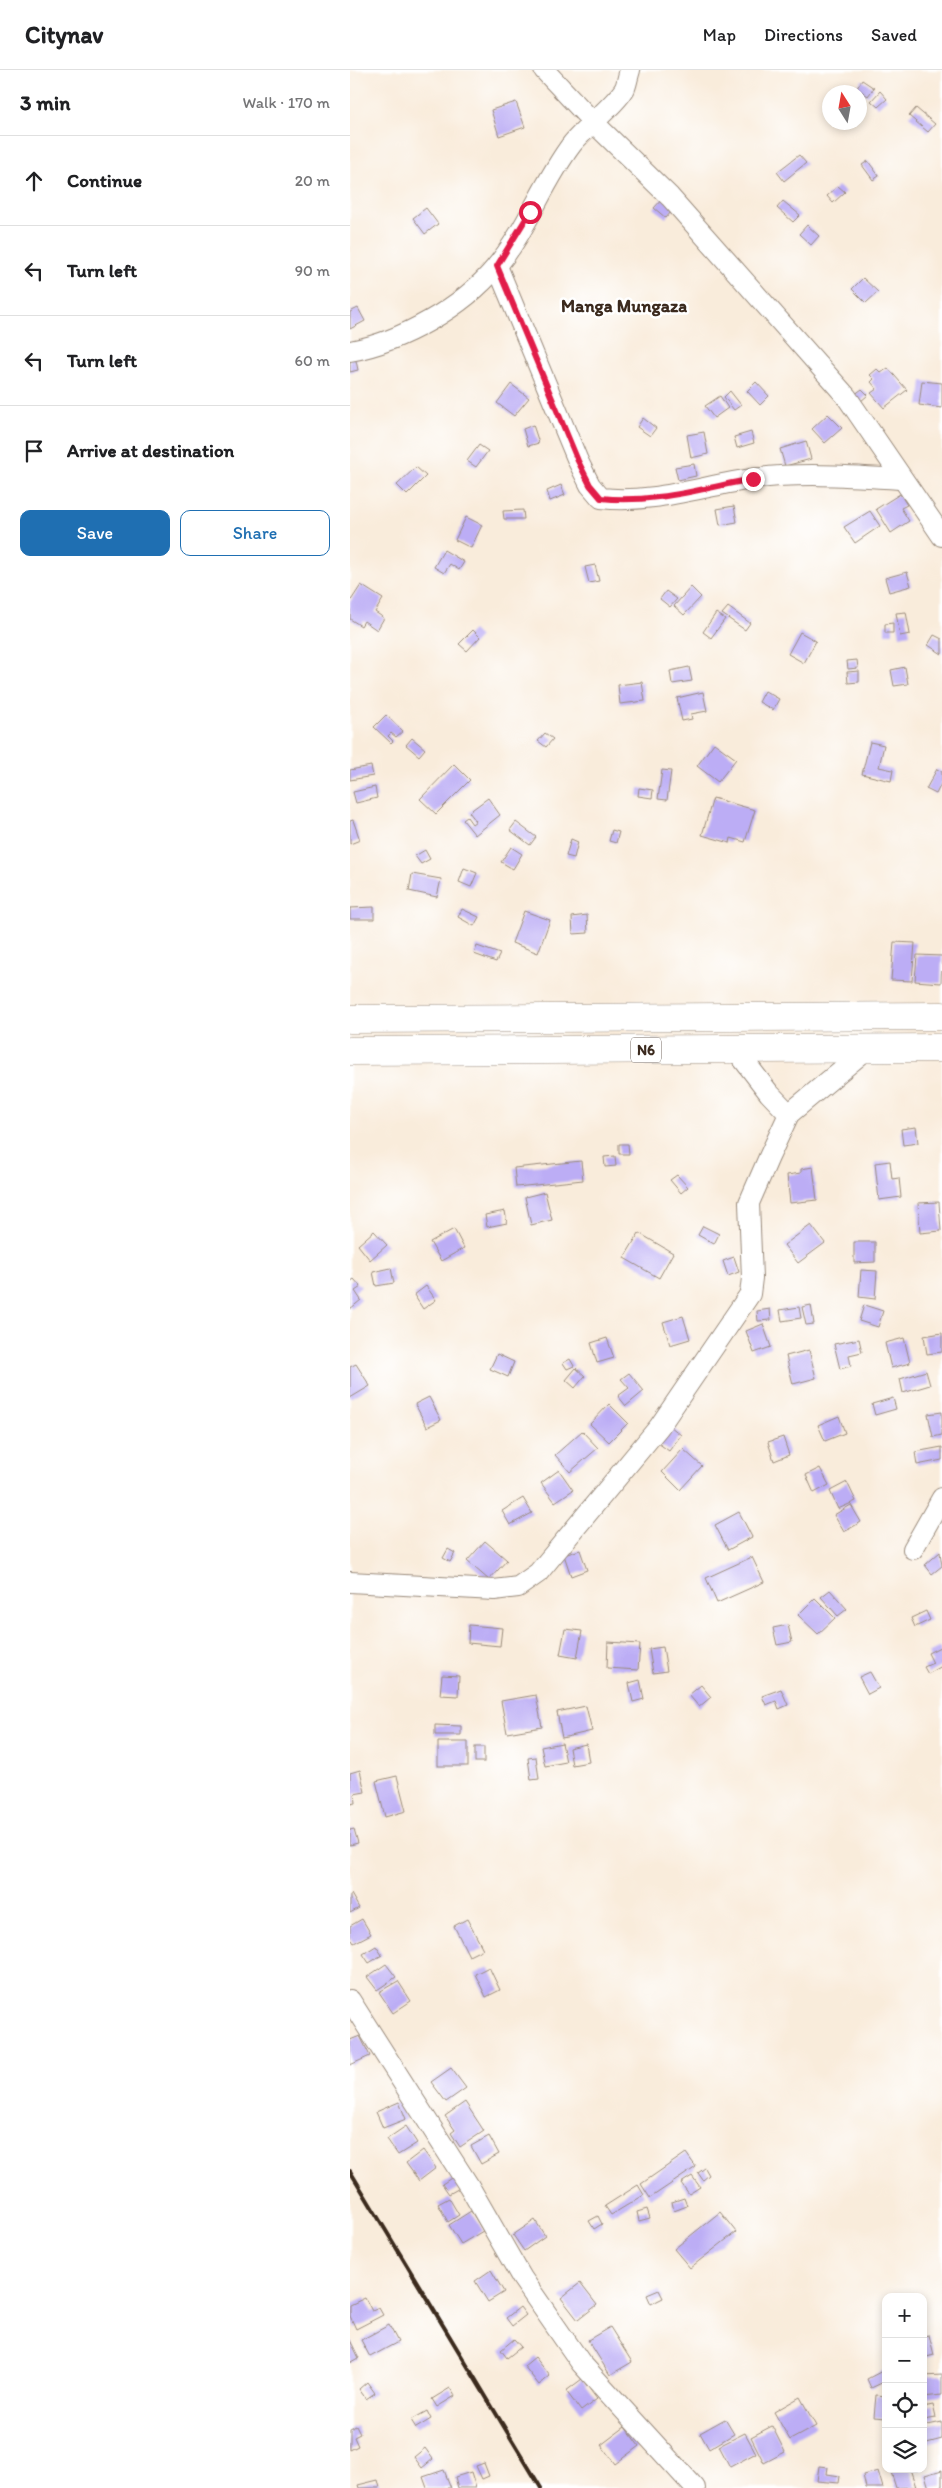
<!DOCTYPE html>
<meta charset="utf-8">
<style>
:root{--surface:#fff;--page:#f6f6f6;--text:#202124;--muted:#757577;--line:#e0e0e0;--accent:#1f6fb2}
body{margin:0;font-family:Itim,sans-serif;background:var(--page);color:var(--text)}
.controls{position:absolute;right:15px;bottom:15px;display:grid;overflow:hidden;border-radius:10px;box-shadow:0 2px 8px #0003}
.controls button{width:45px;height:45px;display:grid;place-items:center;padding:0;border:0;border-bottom:1px solid var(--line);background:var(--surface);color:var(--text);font:25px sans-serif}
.compass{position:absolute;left:472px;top:15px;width:45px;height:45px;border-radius:50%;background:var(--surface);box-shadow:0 2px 8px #0003;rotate:349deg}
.stop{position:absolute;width:15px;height:15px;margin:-11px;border:4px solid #e11d48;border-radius:50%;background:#fff}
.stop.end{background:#e11d48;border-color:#fff;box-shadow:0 1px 5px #0008}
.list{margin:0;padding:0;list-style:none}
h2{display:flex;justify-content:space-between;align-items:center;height:65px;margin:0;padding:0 20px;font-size:21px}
h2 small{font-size:16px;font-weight:400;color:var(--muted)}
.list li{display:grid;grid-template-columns:32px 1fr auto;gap:15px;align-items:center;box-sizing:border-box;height:90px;padding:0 20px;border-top:1px solid var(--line)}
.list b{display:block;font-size:19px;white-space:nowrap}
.list em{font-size:16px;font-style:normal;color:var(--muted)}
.actions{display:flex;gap:10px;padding:15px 20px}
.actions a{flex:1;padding:11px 0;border:1px solid var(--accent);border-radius:10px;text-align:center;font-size:18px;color:var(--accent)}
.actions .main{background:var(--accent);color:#fff}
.icon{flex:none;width:28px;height:28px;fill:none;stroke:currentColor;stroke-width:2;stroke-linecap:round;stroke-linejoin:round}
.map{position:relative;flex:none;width:592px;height:2418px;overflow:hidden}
header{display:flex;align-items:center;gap:30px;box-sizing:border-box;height:70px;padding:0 25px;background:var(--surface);border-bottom:1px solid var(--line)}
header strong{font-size:24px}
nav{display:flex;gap:28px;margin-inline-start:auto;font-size:18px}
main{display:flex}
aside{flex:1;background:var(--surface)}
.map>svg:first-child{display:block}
</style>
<header>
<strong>Citynav</strong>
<nav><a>Map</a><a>Directions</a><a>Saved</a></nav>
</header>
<main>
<aside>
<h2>3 min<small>Walk · 170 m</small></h2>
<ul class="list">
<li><svg class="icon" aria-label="ahead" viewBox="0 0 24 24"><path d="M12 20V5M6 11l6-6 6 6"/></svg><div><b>Continue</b></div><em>20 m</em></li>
<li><svg class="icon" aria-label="left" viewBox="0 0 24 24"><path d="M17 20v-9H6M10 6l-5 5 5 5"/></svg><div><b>Turn left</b></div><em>90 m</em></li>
<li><svg class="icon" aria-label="left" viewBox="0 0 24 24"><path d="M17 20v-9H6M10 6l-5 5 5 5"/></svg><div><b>Turn left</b></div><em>60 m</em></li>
<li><svg class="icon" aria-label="arrive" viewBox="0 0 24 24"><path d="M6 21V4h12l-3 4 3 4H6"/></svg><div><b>Arrive at destination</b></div></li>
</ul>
<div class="actions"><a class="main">Save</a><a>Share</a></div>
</aside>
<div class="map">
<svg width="592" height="2418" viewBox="0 0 592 2418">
<rect width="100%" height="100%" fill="#fff"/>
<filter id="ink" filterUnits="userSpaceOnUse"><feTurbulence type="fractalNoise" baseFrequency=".02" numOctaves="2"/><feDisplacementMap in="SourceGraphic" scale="10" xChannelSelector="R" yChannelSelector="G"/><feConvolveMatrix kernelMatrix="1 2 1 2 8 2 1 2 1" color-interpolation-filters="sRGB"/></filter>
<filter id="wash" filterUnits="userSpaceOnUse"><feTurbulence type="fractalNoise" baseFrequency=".0096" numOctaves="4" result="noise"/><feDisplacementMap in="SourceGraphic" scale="20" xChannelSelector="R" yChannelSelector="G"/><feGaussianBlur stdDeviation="1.12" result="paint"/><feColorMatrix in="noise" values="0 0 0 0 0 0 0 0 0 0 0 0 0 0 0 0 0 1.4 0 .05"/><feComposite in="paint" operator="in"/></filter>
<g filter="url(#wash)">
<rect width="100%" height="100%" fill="#f9ecdb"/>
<g id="blocks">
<!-- building -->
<g fill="#bcadf5">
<polygon points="512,10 524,18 518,26 507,18"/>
<polygon points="530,21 537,29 528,37 521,31"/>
<polygon points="166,32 175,57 149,66 141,40"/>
<polygon points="566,38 585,54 578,62 559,46"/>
<polygon points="449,85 456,93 434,111 427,102"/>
<polygon points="518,91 529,106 523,110 512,95"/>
<polygon points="488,116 495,122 483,133 477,126"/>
<polygon points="314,127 325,137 316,148 304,138"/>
<polygon points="433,131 450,145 443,152 427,138"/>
<polygon points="76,138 88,154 75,164 63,148"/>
<polygon points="457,155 469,166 461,175 449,164"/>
<polygon points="513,208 528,222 516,233 502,219"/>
<polygon points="8,238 15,251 0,259 0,242"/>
<polygon points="5,286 8,300 0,302 0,287"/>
<polygon points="538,298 557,320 534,338 521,323 527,319 521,312 524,309 520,305 527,299 531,303"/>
<polygon points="572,311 592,313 592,338 569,335"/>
<polygon points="406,312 419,326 410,335 397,321"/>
<polygon points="161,314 179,328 164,346 147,333"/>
<polygon points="512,319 518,325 510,332 504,325"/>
<polygon points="380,321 391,335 384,340 374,327"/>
<polygon points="370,326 378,338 364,348 355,336"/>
<polygon points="478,344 492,358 475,373 462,359"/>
<polygon points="293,348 306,358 300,366 287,357"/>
<polygon points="183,355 189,373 178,376 173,359"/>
<polygon points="354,362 358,384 341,388 337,365"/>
<polygon points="401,362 404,373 387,378 384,367"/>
<polygon points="456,371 461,389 435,396 430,379"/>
<polygon points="129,375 138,381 126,397 117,391"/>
<polygon points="344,394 346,406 328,410 325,397"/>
<polygon points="66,397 76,406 57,425 47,415"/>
<polygon points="211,415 215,425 200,431 197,421"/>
<polygon points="550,424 557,435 551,438 559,451 541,463 526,439"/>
<polygon points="384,436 387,452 370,455 367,439"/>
<polygon points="173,440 174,449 154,449 153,441"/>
<polygon points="520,441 530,456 505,473 494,457"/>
<polygon points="116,447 132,455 121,478 105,470"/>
<polygon points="94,480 114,492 109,500 100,494 94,503 84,497"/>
<polygon points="245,495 249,511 239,513 235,497"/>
<polygon points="557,502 561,516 539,522 535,508"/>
<polygon points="11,515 33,529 25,542 34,548 27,560 14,551 11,556 0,549 0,532"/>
<polygon points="341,517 351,527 334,545 324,536"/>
<polygon points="316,521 327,529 320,537 310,529"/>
<polygon points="378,537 400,553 395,560 372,544"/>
<polygon points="556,542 560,564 550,566 546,543"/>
<polygon points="366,543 375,549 361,568 353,562"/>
<polygon points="543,553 543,563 535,563 535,554"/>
<polygon points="123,560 130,567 117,581 109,574"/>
<polygon points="450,562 466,571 454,593 438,584"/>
<polygon points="584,565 592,569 592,584 578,575"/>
<polygon points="507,590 508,598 498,599 497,591"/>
<polygon points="339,597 342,611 322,614 320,601"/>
<polygon points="555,597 558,614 544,616 541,600"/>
<polygon points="509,601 509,612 498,613 497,602"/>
<polygon points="292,612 295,631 270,634 268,615"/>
<polygon points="415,621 429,629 423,640 409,632"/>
<polygon points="353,622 357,641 341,644 342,649 332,651 327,628"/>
<polygon points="36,645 53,661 46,667 41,663 38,666 43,671 41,673 24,657"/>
<polygon points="195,663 203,669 196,677 188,671"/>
<polygon points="62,668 75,679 69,686 56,675"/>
<polygon points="520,672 534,675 529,697 543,700 541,711 512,704"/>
<polygon points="364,673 386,689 368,712 347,696"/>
<polygon points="104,694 120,710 86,744 70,729"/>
<polygon points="21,696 23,706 0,710 0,700"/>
<polygon points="587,699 592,702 592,712 586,724 576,719"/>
<polygon points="312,700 321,701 317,730 308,729"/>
<polygon points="25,717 27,728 6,733 3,722"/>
<polygon points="289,718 303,720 302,728 288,726"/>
<polygon points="138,728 150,745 125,765 113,750 117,747 122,754 126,751 119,742"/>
<polygon points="363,728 405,740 395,772 381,768 380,773 352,765"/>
<polygon points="3,750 10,770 0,774 0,751"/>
<polygon points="166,752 186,767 180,775 160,760"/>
<polygon points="262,760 269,762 266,773 259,771"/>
<polygon points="221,769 228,772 224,788 216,786"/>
<polygon points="161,777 172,784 163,799 151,792"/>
<polygon points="75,780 80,789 71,794 65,786"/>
<polygon points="114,798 127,803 121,817 109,812"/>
<polygon points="62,804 91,809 87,827 59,821"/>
<polygon points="24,837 24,849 0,849 0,838"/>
<polygon points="112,839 129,847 124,856 108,847"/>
<polygon points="174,841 200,850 188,883 162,873"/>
<polygon points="237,845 238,863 223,864 222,847"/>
<polygon points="544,872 565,873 562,911 541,910"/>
<polygon points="127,876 150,884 146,892 124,884"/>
<polygon points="567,885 592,886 591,913 565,911"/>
<polygon points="566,1057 568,1073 553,1075 551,1059"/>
<polygon points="269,1074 278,1074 279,1084 269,1084"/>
<polygon points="265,1086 266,1096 255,1097 254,1087"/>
<polygon points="231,1091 233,1110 166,1117 164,1098"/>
<polygon points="540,1091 542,1109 549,1108 551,1127 529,1130 525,1093"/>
<polygon points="463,1097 467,1130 440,1133 437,1105 451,1103 451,1099"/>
<polygon points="327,1105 338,1117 331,1123 320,1110"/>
<polygon points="195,1122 202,1150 181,1155 175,1127"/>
<polygon points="589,1132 591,1161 570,1163 568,1133"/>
<polygon points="155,1141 157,1153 137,1157 135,1145"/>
<polygon points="461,1155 475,1173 448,1193 434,1175"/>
<polygon points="353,1156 369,1164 364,1174 348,1165"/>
<polygon points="104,1159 114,1178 91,1191 80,1172"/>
<polygon points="24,1161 37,1175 20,1190 8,1175"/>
<polygon points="289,1163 323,1183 309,1208 274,1188"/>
<polygon points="504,1172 525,1172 525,1192 504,1193"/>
<polygon points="384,1187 389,1202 378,1206 373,1191"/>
<polygon points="41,1198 44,1213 26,1216 23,1202"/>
<polygon points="511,1200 527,1201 525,1229 509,1227"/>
<polygon points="4,1209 11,1217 5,1221 11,1230 0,1239 0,1212"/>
<polygon points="76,1216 86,1230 73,1239 64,1225"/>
<polygon points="461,1235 464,1254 456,1255 452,1237"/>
<polygon points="514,1235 533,1241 528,1257 509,1251"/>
<polygon points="449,1237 451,1248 432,1251 430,1240"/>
<polygon points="420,1239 421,1250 408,1251 407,1241"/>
<polygon points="333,1246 340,1269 320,1275 313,1252"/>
<polygon points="413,1254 421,1277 404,1283 396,1261"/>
<polygon points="592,1263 592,1282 577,1284 574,1266"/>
<polygon points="257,1268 264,1288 247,1293 241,1273"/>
<polygon points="554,1268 560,1293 541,1298 535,1273"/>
<polygon points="509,1269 512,1282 499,1285 501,1296 490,1299 484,1274"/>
<polygon points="459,1280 466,1308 443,1314 436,1286"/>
<polygon points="147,1284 164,1292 158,1307 140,1299"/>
<polygon points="220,1289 224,1296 217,1299 213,1293"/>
<polygon points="6,1294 20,1316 0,1328 0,1297"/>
<polygon points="226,1298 235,1306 225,1318 216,1310"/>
<polygon points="576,1301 580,1315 553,1323 550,1309"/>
<polygon points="279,1303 294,1321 276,1336 268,1326 279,1318 271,1309"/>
<polygon points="79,1327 91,1350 77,1357 65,1334"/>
<polygon points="543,1328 546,1339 525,1345 522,1334"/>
<polygon points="259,1334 278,1353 259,1372 240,1354"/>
<polygon points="592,1342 592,1365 583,1367 578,1344"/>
<polygon points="489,1346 495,1363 475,1371 468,1355"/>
<polygon points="320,1356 331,1365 319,1381 308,1373"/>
<polygon points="232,1361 248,1378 220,1402 205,1385"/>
<polygon points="433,1367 439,1385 424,1391 418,1372"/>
<polygon points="592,1377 592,1390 567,1395 565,1382"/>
<polygon points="333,1379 352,1396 330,1420 312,1402"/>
<polygon points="470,1398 479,1415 464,1423 456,1405"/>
<polygon points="209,1400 223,1420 205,1432 191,1413"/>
<polygon points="497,1412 506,1431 488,1439 480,1421"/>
<polygon points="173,1428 182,1443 160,1455 152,1441"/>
<polygon points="501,1435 511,1452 494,1462 484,1445"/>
<polygon points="389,1442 402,1467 378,1480 365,1455"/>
<polygon points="135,1471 157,1490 139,1510 117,1491"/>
<polygon points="98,1479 105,1483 100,1492 93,1488"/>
<polygon points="230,1480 237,1500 221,1506 214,1485"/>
<polygon points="590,1482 592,1496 582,1504 575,1495"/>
<polygon points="402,1487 414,1512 367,1533 356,1508"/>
<polygon points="480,1520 497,1539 488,1546 471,1527"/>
<polygon points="465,1528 485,1548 468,1564 448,1545"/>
<polygon points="576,1541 580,1550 565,1557 561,1548"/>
<polygon points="119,1555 152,1558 150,1576 118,1573"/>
<polygon points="438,1555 442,1572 427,1575 423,1558"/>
<polygon points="215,1559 232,1561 227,1588 210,1585"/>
<polygon points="258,1572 290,1574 288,1600 257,1598"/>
<polygon points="313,1577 317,1601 303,1603 299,1579"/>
<polygon points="590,1577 592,1596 578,1604 574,1597 583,1593 578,1583"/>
<polygon points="520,1602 529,1618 518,1624 509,1607"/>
<polygon points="92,1605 109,1606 108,1626 90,1625"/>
<polygon points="290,1610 294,1629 283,1632 279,1613"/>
<polygon points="351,1615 361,1627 349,1637 339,1625"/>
<polygon points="431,1619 438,1635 429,1639 426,1631 416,1635 412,1626"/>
<polygon points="186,1625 192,1657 157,1663 151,1631"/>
<polygon points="236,1636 242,1661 212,1668 207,1642"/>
<polygon points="85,1655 111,1656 111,1665 85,1665"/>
<rect x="88" y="1672" width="30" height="24"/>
<polygon points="212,1673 216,1692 195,1696 191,1677"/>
<polygon points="236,1674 239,1692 222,1695 219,1678"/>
<rect x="125" y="1677" width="9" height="15"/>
<polygon points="186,1687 189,1709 181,1710 178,1688"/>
<polygon points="10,1700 15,1722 4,1724 5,1733 0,1734 0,1703"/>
<polygon points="47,1706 56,1741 35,1747 26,1711"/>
<polygon points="4,1759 8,1773 0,1775 0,1760"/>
<polygon points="1,1824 9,1838 0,1843 0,1825"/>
<polygon points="12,1849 21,1864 4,1873 0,1867 0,1856"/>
<polygon points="117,1849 133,1879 119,1886 104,1856"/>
<polygon points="26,1876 32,1885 19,1893 13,1884"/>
<polygon points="36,1894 46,1907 27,1920 17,1907"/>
<polygon points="139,1897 150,1920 136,1927 125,1904"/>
<polygon points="48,1911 61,1931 43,1943 29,1922"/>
<polygon points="10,1966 20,1986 0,1995 0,1970"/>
<polygon points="101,1998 116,2018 96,2032 81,2012"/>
<polygon points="49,2032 56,2049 33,2058 26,2042"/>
<polygon points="115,2032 134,2061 110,2077 101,2063 105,2060 95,2046"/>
<polygon points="56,2056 67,2073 48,2085 37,2069"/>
<polygon points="139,2066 149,2084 131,2094 121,2076"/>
<polygon points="73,2080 86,2098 69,2111 56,2093"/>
<polygon points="336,2083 346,2097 300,2128 291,2114"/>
<polygon points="355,2098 359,2105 353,2110 348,2103"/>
<polygon points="106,2105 113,2116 99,2124 92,2114"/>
<polygon points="342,2106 350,2117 339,2124 331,2113"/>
<polygon points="288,2115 294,2125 261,2145 255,2136"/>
<polygon points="99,2128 109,2145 98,2152 88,2134"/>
<polygon points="334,2128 337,2136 324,2141 322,2132"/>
<polygon points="297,2139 300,2148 289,2151 287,2142"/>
<polygon points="121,2141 133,2161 111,2174 99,2155"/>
<polygon points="370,2142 386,2162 340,2198 324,2179"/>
<polygon points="248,2146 252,2154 244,2159 239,2151"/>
<polygon points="185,2150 195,2166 174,2181 163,2165"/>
<polygon points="141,2200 154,2222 138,2232 125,2211"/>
<polygon points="230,2213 247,2235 228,2250 211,2228"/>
<polygon points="309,2220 313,2228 301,2234 297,2225"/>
<polygon points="15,2228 22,2241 29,2238 33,2245 6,2259 0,2246 0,2235"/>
<polygon points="170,2237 176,2245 162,2256 156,2248"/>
<polygon points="39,2255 48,2272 20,2287 11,2270"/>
<polygon points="260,2257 282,2292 260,2305 238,2270"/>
<polygon points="579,2265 584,2285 573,2288 573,2266"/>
<polygon points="164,2269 171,2277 157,2288 151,2280"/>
<polygon points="0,2270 9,2288 0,2293"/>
<polygon points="185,2287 200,2306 189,2315 174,2296"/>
<polygon points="536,2299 536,2311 521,2318 517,2309"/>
<polygon points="592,2305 592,2325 573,2327 573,2306"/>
<polygon points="232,2309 247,2329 231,2341 216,2321"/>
<polygon points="17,2312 25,2323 16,2329 9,2319"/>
<polygon points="100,2318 105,2326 87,2337 82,2329"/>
<polygon points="526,2325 536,2326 536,2348 524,2347"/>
<polygon points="450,2327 466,2356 440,2370 424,2342"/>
<polygon points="583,2335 586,2348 574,2350 573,2337"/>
<polygon points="77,2341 81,2349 66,2358 61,2350"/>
<polygon points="375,2349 384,2364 359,2379 350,2363"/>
<polygon points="592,2352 592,2369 573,2374 573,2356"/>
<polygon points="6,2356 10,2364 4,2367 8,2376 0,2380 0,2359"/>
<polygon points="422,2356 435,2382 414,2393 401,2367"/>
<polygon points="275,2357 289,2376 265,2394 251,2375"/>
<polygon points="395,2363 406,2383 380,2397 369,2376"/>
<polygon points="75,2378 83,2389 72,2398 64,2387"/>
<polygon points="134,2393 139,2406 132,2409 126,2396"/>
<polygon points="469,2396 478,2397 477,2404 490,2406 489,2413 467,2411"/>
<polygon points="550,2399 560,2399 566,2417 546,2418 541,2402"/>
<polygon points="94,2400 101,2418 77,2418 73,2407"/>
<polygon points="592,2400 592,2416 579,2418 575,2405"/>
<polygon points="528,2401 533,2418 516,2418 513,2405"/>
<polygon points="121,2402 126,2418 108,2418 105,2407"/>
<polygon points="28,2410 30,2418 9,2418 8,2415"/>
</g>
</g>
</g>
<g filter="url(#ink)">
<use href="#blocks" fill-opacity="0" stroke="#9a8b7c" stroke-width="1"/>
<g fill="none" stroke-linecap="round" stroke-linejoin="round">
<!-- minor casing -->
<g stroke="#9a8b7c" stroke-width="22">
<g id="minor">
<polyline points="194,0 242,51 320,127 496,326 592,466"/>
<path d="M147 196 228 391 240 415 251 428C302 434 352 416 402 409 451 402 502 406 551 409"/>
<path d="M0 281C51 272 113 237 146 197 177 160 193 112 222 74 235 58 267 33 275 18 277 13 278 6 280 0"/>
<polyline points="386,980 419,1023 439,1044"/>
<polyline points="563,1479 592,1428"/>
<polyline points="0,1512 144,1520 168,1517 188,1503 309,1357 400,1224 402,1208 399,1133 419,1087 439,1044 518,978"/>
<polyline points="0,1930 119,2116 172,2208 231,2293 345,2418"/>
</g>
</g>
<!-- highway casing -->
<g stroke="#9a8b7c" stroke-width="29">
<g id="highway">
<polyline points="0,949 592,946"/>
<polyline points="0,981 592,978"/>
</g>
</g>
<!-- minor -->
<use href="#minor" stroke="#fff" stroke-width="20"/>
<!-- highway -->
<use href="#highway" stroke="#fff" stroke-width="28"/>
<!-- rail -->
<polyline stroke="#3b2a1e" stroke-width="4" points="0,2101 191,2418"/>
</g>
</g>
<g fill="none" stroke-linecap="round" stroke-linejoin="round" filter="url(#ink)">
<!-- route -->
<path stroke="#e11d48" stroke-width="6" d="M180 142 147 196 228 391 240 415 251 428C302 434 354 418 403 409"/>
</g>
<g text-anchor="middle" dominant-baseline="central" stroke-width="5" stroke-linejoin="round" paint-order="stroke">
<!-- shield labels -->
<rect fill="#fff" stroke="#766a62" stroke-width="1" x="281" y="967.5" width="30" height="25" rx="4"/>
<g font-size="15" font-weight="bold" fill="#3b2a1e">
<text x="296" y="980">N6</text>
</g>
<!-- neighbourhood labels -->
<g font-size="18" font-weight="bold" fill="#3b2a1e" stroke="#fff">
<text x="274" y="236">Manga Mungaza</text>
</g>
</g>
</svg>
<div class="controls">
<button>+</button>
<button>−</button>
<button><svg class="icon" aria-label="locate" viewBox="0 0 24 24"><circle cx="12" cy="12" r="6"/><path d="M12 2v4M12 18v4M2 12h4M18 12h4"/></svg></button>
<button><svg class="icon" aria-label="layers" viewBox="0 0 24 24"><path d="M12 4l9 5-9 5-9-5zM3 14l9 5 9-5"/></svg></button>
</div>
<svg class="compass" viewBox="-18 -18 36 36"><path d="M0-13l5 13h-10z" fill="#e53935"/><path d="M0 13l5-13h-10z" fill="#757577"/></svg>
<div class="stop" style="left:180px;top:142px"></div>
<div class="stop end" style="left:403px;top:409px"></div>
</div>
</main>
